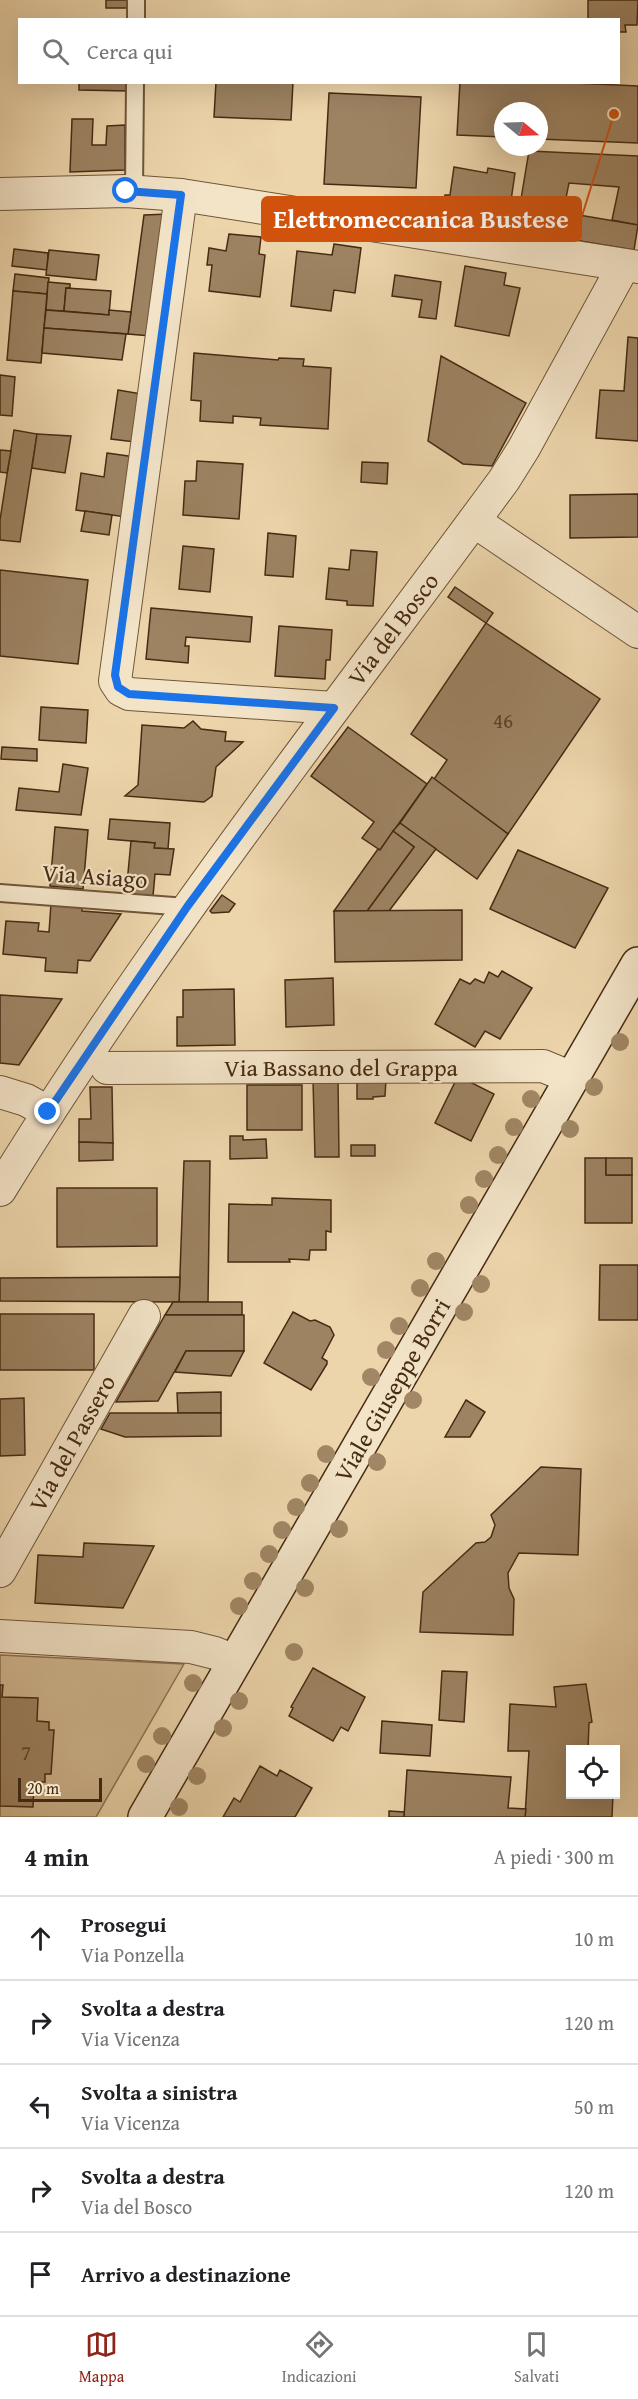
<!DOCTYPE html>
<html lang="it">
<meta charset="utf-8">
<style>
:root{--surface:#fff;--page:#f2f2f2;--text:#202124;--muted:#757577;--line:#e0e0e0;--accent:#8f2418}
body{margin:0;font-family:"Gentium Book Plus",serif;background:var(--page);color:var(--text)}
.controls{position:absolute;right:18px;bottom:18px;display:grid;overflow:hidden;border-radius:0px;box-shadow:0 6px 24px #0002}
.controls button{width:54px;height:54px;display:grid;place-items:center;padding:0;border:0;border-bottom:2px solid var(--line);background:var(--surface);color:var(--text);font:30px sans-serif}
.compass{position:absolute;left:494px;top:102px;width:54px;height:54px;border-radius:50%;background:var(--surface);box-shadow:0 6px 24px #0002;rotate:109deg}
.scale{position:absolute;left:18px;bottom:15px;width:84px;box-sizing:border-box;padding-left:6px;border:3px solid #462b13;border-top:0;font-size:16px;line-height:21px;white-space:nowrap;color:#462b13;-webkit-text-stroke:4px #f3e4c8;paint-order:stroke}
.stop{position:absolute;width:18px;height:18px;margin:-14px;border:4px solid #1a73e8;border-radius:50%;background:#fff}
.stop.end{background:#1a73e8;border-color:#fff;box-shadow:0 2px 6px #0008}
.list{margin:0;padding:0;list-style:none}
h2{display:flex;justify-content:space-between;align-items:center;height:78px;margin:0;padding:0 24px;font-size:26px}
h2 small{font-size:20px;font-weight:400;color:var(--muted)}
.list li{display:grid;grid-template-columns:39px 1fr auto;gap:18px;align-items:center;box-sizing:border-box;height:84px;padding:0 24px;border-top:2px solid var(--line)}
.list b{display:block;font-size:22px;white-space:nowrap}
.list p{margin:0;font-size:20px;white-space:nowrap;color:var(--muted)}
.list em{font-size:20px;font-style:normal;color:var(--muted)}
.icon{flex:none;width:33px;height:33px;fill:none;stroke:currentColor;stroke-width:2;stroke-linecap:round;stroke-linejoin:round}
.map{position:relative;flex:none;width:638px;height:1817px;overflow:hidden}
.search{position:absolute;background:var(--surface);box-shadow:0 6px 24px #0002;left:18px;right:18px;top:18px;height:66px;display:flex;align-items:center;gap:15px;box-sizing:border-box;padding:0 21px;border-radius:0px;color:var(--muted);font-size:22px}
.sheet{height:498px;background:var(--surface)}
nav{display:flex;justify-content:space-around;align-items:center;box-sizing:border-box;height:84px;border-top:2px solid var(--line);background:var(--surface);font-size:16px;color:var(--muted)}
nav a{display:grid;justify-items:center;gap:3px}
nav .on{color:var(--accent)}
.map>svg:first-child{display:block}
</style>
<div class="map">
<svg width="638" height="1817" viewBox="0 0 638 1817">
<rect width="100%" height="100%" fill="#edd5ab"/>
<filter id="stains"><feTurbulence type="fractalNoise" baseFrequency=".00333" numOctaves="4"/><feColorMatrix values="0 0 0 0 .2 0 0 0 0 .09 0 0 0 0 .02 0 0 0 .5 -.17"/></filter>
<radialGradient id="worn" r=".72"><stop offset=".6" stop-color="#630" stop-opacity="0"/><stop offset="1" stop-color="#630" stop-opacity=".3"/></radialGradient>
<!-- garden -->
<polygon fill="#d1b891" stroke="#8c7252" stroke-width="1.5" points="0,1655 184,1664 96,1817 0,1817"/>
<!-- building -->
<g fill="#9d8362" stroke="#462b13" stroke-width="1.5">
<rect x="106" y="0" width="24" height="8"/>
<polygon points="588,0 638,0 637,25 625,25 626,32 618,32 618,20 588,20"/>
<polygon points="79,82 128,82 128,91 79,90"/>
<polygon points="216,82 293,82 291,120 214,117"/>
<polygon points="460,82 553,82 638,86 638,143 539,139 539,111 503,111 503,137 457,135"/>
<polygon points="329,93 421,97 416,188 324,184"/>
<polygon points="72,119 93,119 92,145 106,145 107,126 125,125 125,170 70,172"/>
<polygon points="529,151 638,156 638,225 612,220 619,187 569,183 563,213 520,205"/>
<polygon points="454,167 487,173 488,168 515,173 507,228 441,218 445,195 450,195"/>
<polygon points="520,205 638,225 634,250 515,230"/>
<polygon points="169,214 151,336 128,334 144,215"/>
<polygon points="229,234 261,237 259,254 265,255 260,297 209,291 212,265 207,265 209,248 226,251"/>
<polygon points="334,244 361,248 355,293 334,290 331,311 291,306 297,251 332,255"/>
<polygon points="14,249 48,253 47,270 12,266"/>
<polygon points="49,250 99,255 96,280 46,275"/>
<polygon points="465,266 506,273 504,285 520,288 509,336 455,326"/>
<polygon points="15,274 49,278 47,294 13,291"/>
<polygon points="395,275 441,282 436,319 419,317 422,300 392,296"/>
<polygon points="48,282 70,284 70,288 66,288 64,311 46,310"/>
<polygon points="66,288 111,291 109,315 64,311"/>
<polygon points="13,291 47,294 41,363 7,360"/>
<polygon points="46,310 109,315 109,310 131,312 128,334 44,328"/>
<polygon points="44,328 126,334 122,360 42,353"/>
<polygon points="628,337 638,338 638,441 596,438 600,390 624,391"/>
<polygon points="194,353 278,360 279,358 304,359 303,366 331,368 328,429 260,425 261,418 233,416 233,423 200,421 201,401 191,400"/>
<polygon points="441,356 526,403 492,466 463,464 428,441"/>
<polygon points="0,375 15,377 12,416 0,415"/>
<polygon points="118,390 142,394 135,442 111,439"/>
<polygon points="14,430 37,434 20,542 0,540 0,520"/>
<polygon points="37,434 71,436 65,473 32,468"/>
<polygon points="0,450 11,451 7,473 0,472"/>
<polygon points="107,453 135,457 126,517 76,510 81,473 104,477"/>
<polygon points="197,461 243,464 239,519 183,515 185,481 196,481"/>
<polygon points="362,462 388,463 387,484 361,482"/>
<polygon points="638,494 638,537 570,538 570,495"/>
<polygon points="85,511 112,515 109,535 81,531"/>
<polygon points="268,533 296,536 293,577 265,575"/>
<polygon points="183,546 214,549 210,592 179,589"/>
<polygon points="351,550 377,552 373,606 347,605 347,601 326,599 329,568 349,570"/>
<polygon points="0,570 88,580 78,664 0,656"/>
<polygon points="455,587 493,613 486,623 448,597"/>
<polygon points="151,608 252,617 250,642 186,637 185,646 189,646 188,663 146,659"/>
<polygon points="486,623 600,699 508,834 434,779 447,760 411,734"/>
<polygon points="279,626 332,630 330,660 326,660 325,679 275,676"/>
<polygon points="41,707 88,710 86,743 39,740"/>
<polygon points="193,721 201,729 226,732 225,741 243,742 216,767 212,796 204,802 125,796 138,785 142,725 184,728"/>
<polygon points="348,727 427,784 380,850 362,838 374,822 311,776"/>
<polygon points="2,747 37,749 37,761 1,759"/>
<polygon points="63,764 88,768 81,815 16,810 19,788 59,792"/>
<polygon points="432,777 508,834 477,879 400,823"/>
<polygon points="110,819 170,823 168,849 154,848 155,843 108,839"/>
<polygon points="400,823 436,849 389,911 367,911 414,847 393,831"/>
<polygon points="55,827 88,830 83,889 50,886"/>
<polygon points="393,831 414,847 367,911 334,911 378,849 380,850"/>
<polygon points="131,841 155,843 154,848 174,849 170,875 155,874 153,896 126,894"/>
<polygon points="518,850 608,888 575,948 490,909"/>
<polygon points="222,895 235,904 229,912 212,913 210,911"/>
<polygon points="51,904 82,906 82,911 121,914 90,961 78,960 77,973 45,971 46,958 3,954 6,921 39,923 38,931 49,932"/>
<polygon points="462,910 462,960 335,962 334,911"/>
<polygon points="502,971 532,988 500,1039 485,1031 475,1047 435,1024 460,979 470,984 475,979 484,983 489,972 498,977"/>
<polygon points="333,978 334,1025 286,1027 285,980"/>
<polygon points="234,989 235,1045 177,1046 177,1017 183,1017 183,990"/>
<polygon points="0,995 62,999 19,1065 0,1063"/>
<polygon points="458,1076 494,1094 471,1141 435,1123"/>
<polygon points="357,1079 386,1079 385,1096 373,1097 373,1099 357,1099"/>
<polygon points="313,1080 338,1080 339,1157 315,1157"/>
<rect x="247" y="1085" width="55" height="45"/>
<polygon points="90,1087 112,1087 113,1143 79,1142 79,1119 91,1119"/>
<polygon points="230,1136 243,1136 243,1140 266,1139 267,1158 230,1159"/>
<polygon points="79,1142 113,1143 113,1160 79,1161"/>
<rect x="351" y="1145" width="24" height="11"/>
<polygon points="585,1158 606,1158 606,1175 632,1175 632,1223 585,1223"/>
<rect x="606" y="1158" width="26" height="17"/>
<polygon points="184,1161 210,1161 208,1302 179,1302"/>
<polygon points="57,1188 157,1188 157,1246 57,1247"/>
<polygon points="272,1198 331,1200 331,1232 326,1231 326,1250 310,1250 309,1260 289,1259 290,1262 228,1262 229,1204 272,1205"/>
<polygon points="600,1265 638,1265 638,1320 599,1320"/>
<polygon points="180,1277 179,1302 0,1301 0,1278"/>
<polygon points="173,1302 242,1302 242,1315 165,1315"/>
<polygon points="293,1312 310,1321 315,1320 330,1327 334,1335 322,1358 327,1361 327,1364 311,1390 264,1363"/>
<rect x="0" y="1314" width="94" height="56"/>
<polygon points="165,1315 244,1315 244,1351 186,1351 158,1401 116,1402"/>
<polygon points="186,1351 244,1351 231,1376 175,1372"/>
<polygon points="221,1392 221,1413 178,1413 177,1393"/>
<polygon points="24,1398 25,1455 0,1456 0,1399"/>
<polygon points="466,1400 485,1412 470,1437 445,1437"/>
<polygon points="110,1413 221,1413 221,1436 125,1437 101,1429"/>
<polygon points="541,1467 581,1469 578,1555 519,1553 508,1573 509,1588 514,1599 513,1635 420,1632 423,1592 476,1543 485,1542 491,1537 495,1525 491,1515"/>
<polygon points="84,1543 154,1546 123,1608 35,1603 38,1555 83,1557"/>
<polygon points="313,1668 365,1697 348,1731 341,1727 333,1741 289,1716 293,1708 291,1707"/>
<polygon points="442,1671 467,1672 464,1722 439,1720"/>
<polygon points="586,1684 592,1722 589,1723 588,1750 570,1750 570,1794 613,1794 612,1817 525,1817 529,1751 508,1751 510,1704 556,1707 554,1687"/>
<polygon points="0,1685 3,1685 2,1697 38,1698 37,1721 49,1722 49,1730 54,1730 51,1774 45,1774 45,1782 34,1782 33,1807 0,1806"/>
<polygon points="382,1721 432,1725 430,1756 380,1753"/>
<polygon points="260,1766 277,1776 280,1770 312,1788 295,1817 223,1817 234,1798 240,1802"/>
<polygon points="407,1770 511,1777 508,1808 526,1809 525,1817 404,1817"/>
<polygon points="389,1811 404,1812 404,1817 389,1817"/>
</g>
<g fill="none" stroke-linecap="round" stroke-linejoin="round">
<!-- lane casing -->
<g stroke="#705639" stroke-width="20">
<g id="lane">
<polyline points="136,20 136,0"/>
<polyline points="134,191 135,82"/>
<polyline points="0,893 187,907"/>
</g>
</g>
<!-- street casing -->
<g stroke="#705639" stroke-width="34">
<g id="street">
<polyline points="0,194 126,191 181,195 638,267"/>
<polyline points="181,195 115,681 121,690 129,694 334,708"/>
<polyline points="474,521 638,632"/>
<polyline points="107,1068 543,1066 572,1078"/>
<polyline points="0,1092 26,1100 48,1112"/>
<path d="M0 1190C152 942 332 714 504 480L524 448 624 265"/>
<polyline points="0,1571 144,1316"/>
<polyline points="0,1636 191,1647 215,1653 235,1661"/>
</g>
</g>
<!-- secondary casing -->
<g stroke="#462b13" stroke-width="36">
<polyline id="secondary" points="145,1817 638,964"/>
</g>
<!-- lane -->
<use href="#lane" stroke="#f3e4c8" stroke-width="16"/>
<!-- street -->
<use href="#street" stroke="#f3e4c8" stroke-width="32"/>
<!-- secondary -->
<use href="#secondary" stroke="#f3e4c8" stroke-width="33"/>
</g>
<!-- trees -->
<g fill="#a18765">
<circle cx="620" cy="1042" r="9"/>
<circle cx="594" cy="1087" r="9"/>
<circle cx="531" cy="1099" r="9"/>
<circle cx="514" cy="1127" r="9"/>
<circle cx="570" cy="1129" r="9"/>
<circle cx="498" cy="1155" r="9"/>
<circle cx="484" cy="1179" r="9"/>
<circle cx="469" cy="1205" r="9"/>
<circle cx="436" cy="1261" r="9"/>
<circle cx="481" cy="1284" r="9"/>
<circle cx="420" cy="1288" r="9"/>
<circle cx="464" cy="1312" r="9"/>
<circle cx="399" cy="1326" r="9"/>
<circle cx="386" cy="1350" r="9"/>
<circle cx="371" cy="1377" r="9"/>
<circle cx="413" cy="1400" r="9"/>
<circle cx="326" cy="1454" r="9"/>
<circle cx="377" cy="1462" r="9"/>
<circle cx="310" cy="1483" r="9"/>
<circle cx="296" cy="1507" r="9"/>
<circle cx="339" cy="1529" r="9"/>
<circle cx="282" cy="1530" r="9"/>
<circle cx="269" cy="1554" r="9"/>
<circle cx="253" cy="1581" r="9"/>
<circle cx="305" cy="1588" r="9"/>
<circle cx="239" cy="1606" r="9"/>
<circle cx="294" cy="1652" r="9"/>
<circle cx="193" cy="1683" r="9"/>
<circle cx="239" cy="1701" r="9"/>
<circle cx="223" cy="1728" r="9"/>
<circle cx="162" cy="1736" r="9"/>
<circle cx="146" cy="1764" r="9"/>
<circle cx="197" cy="1776" r="9"/>
<circle cx="179" cy="1807" r="9"/>
</g>
<g fill="none" stroke-linecap="round" stroke-linejoin="round">
<!-- route -->
<polyline stroke="#1a73e8" stroke-width="8" points="48,1112 187,907 334,708 129,694 118,687 115,675 181,195 126,191"/>
</g>
<g text-anchor="middle" dominant-baseline="central" stroke-width="4.5" stroke-linejoin="round" paint-order="stroke">
<!-- number labels -->
<g font-size="21" fill="#5c4127">
<text x="503" y="720">46</text>
<text x="26" y="1752">7</text>
</g>
<!-- street labels -->
<g font-size="24" fill="#462b13" stroke="#f3e4c8">
<text transform="translate(393 629) rotate(-53)">Via del Bosco</text>
<text transform="translate(95 876) rotate(4)">Via Asiago</text>
<text x="341" y="1067">Via Bassano del Grappa</text>
<text transform="translate(392 1390) rotate(-60)">Viale Giuseppe Borri</text>
<text transform="translate(72 1443) rotate(-61)">Via del Passero</text>
</g>
</g>
<!-- callouts -->
<path fill="none" stroke="#d0520d" stroke-width="2" d="M614 114L581 219"/>
<circle fill="#d0520d" stroke="#f3e4c8" stroke-width="2" cx="614" cy="114" r="6"/>
<rect fill="#d0520d" stroke="#d0520d" stroke-width="2" x="262" y="197" width="319" height="44" rx="6"/>
<g font-size="26" text-anchor="middle" font-weight="bold" fill="#fff">
<text x="421" y="228">Elettromeccanica Bustese</text>
</g>
<rect width="100%" height="100%" filter="url(#stains)"/>
<rect width="100%" height="100%" fill="url(#worn)"/>
</svg>
<div class="controls">
<button><svg class="icon" aria-label="locate" viewBox="0 0 24 24"><circle cx="12" cy="12" r="6"/><path d="M12 2v4M12 18v4M2 12h4M18 12h4"/></svg></button>
</div>
<svg class="compass" viewBox="-18 -18 36 36"><path d="M0-13l5 13h-10z" fill="#e53935"/><path d="M0 13l5-13h-10z" fill="#757577"/></svg>
<div class="scale">20 m</div>
<div class="stop" style="left:126px;top:191px"></div>
<div class="stop end" style="left:48px;top:1112px"></div>
<div class="search"><svg class="icon" aria-label="search" viewBox="0 0 24 24"><circle cx="10" cy="10" r="6"/><path d="M15 15l6 6"/></svg>Cerca qui</div>
</div>
<section class="sheet">
<h2>4 min<small>A piedi · 300 m</small></h2>
<ul class="list">
<li><svg class="icon" aria-label="ahead" viewBox="0 0 24 24"><path d="M12 20V5M6 11l6-6 6 6"/></svg><div><b>Prosegui</b><p>Via Ponzella</p></div><em>10 m</em></li>
<li><svg class="icon" aria-label="right" viewBox="0 0 24 24"><path d="M7 20v-9h11M14 6l5 5-5 5"/></svg><div><b>Svolta a destra</b><p>Via Vicenza</p></div><em>120 m</em></li>
<li><svg class="icon" aria-label="left" viewBox="0 0 24 24"><path d="M17 20v-9H6M10 6l-5 5 5 5"/></svg><div><b>Svolta a sinistra</b><p>Via Vicenza</p></div><em>50 m</em></li>
<li><svg class="icon" aria-label="right" viewBox="0 0 24 24"><path d="M7 20v-9h11M14 6l5 5-5 5"/></svg><div><b>Svolta a destra</b><p>Via del Bosco</p></div><em>120 m</em></li>
<li><svg class="icon" aria-label="arrive" viewBox="0 0 24 24"><path d="M6 21V4h12l-3 4 3 4H6"/></svg><div><b>Arrivo a destinazione</b></div></li>
</ul>
</section>
<nav>
<a class="on"><svg class="icon" aria-label="map" viewBox="0 0 24 24"><path d="M3 6l6-2 6 2 6-2v14l-6 2-6-2-6 2zM9 4v14M15 6v14"/></svg>Mappa</a>
<a><svg class="icon" aria-label="directions" viewBox="0 0 24 24"><path d="M12 3l9 9-9 9-9-9zM9 14v-3h6M13 9l2 2-2 2"/></svg>Indicazioni</a>
<a><svg class="icon" aria-label="saved" viewBox="0 0 24 24"><path d="M7 4h10v16l-5-4-5 4z"/></svg>Salvati</a>
</nav>
